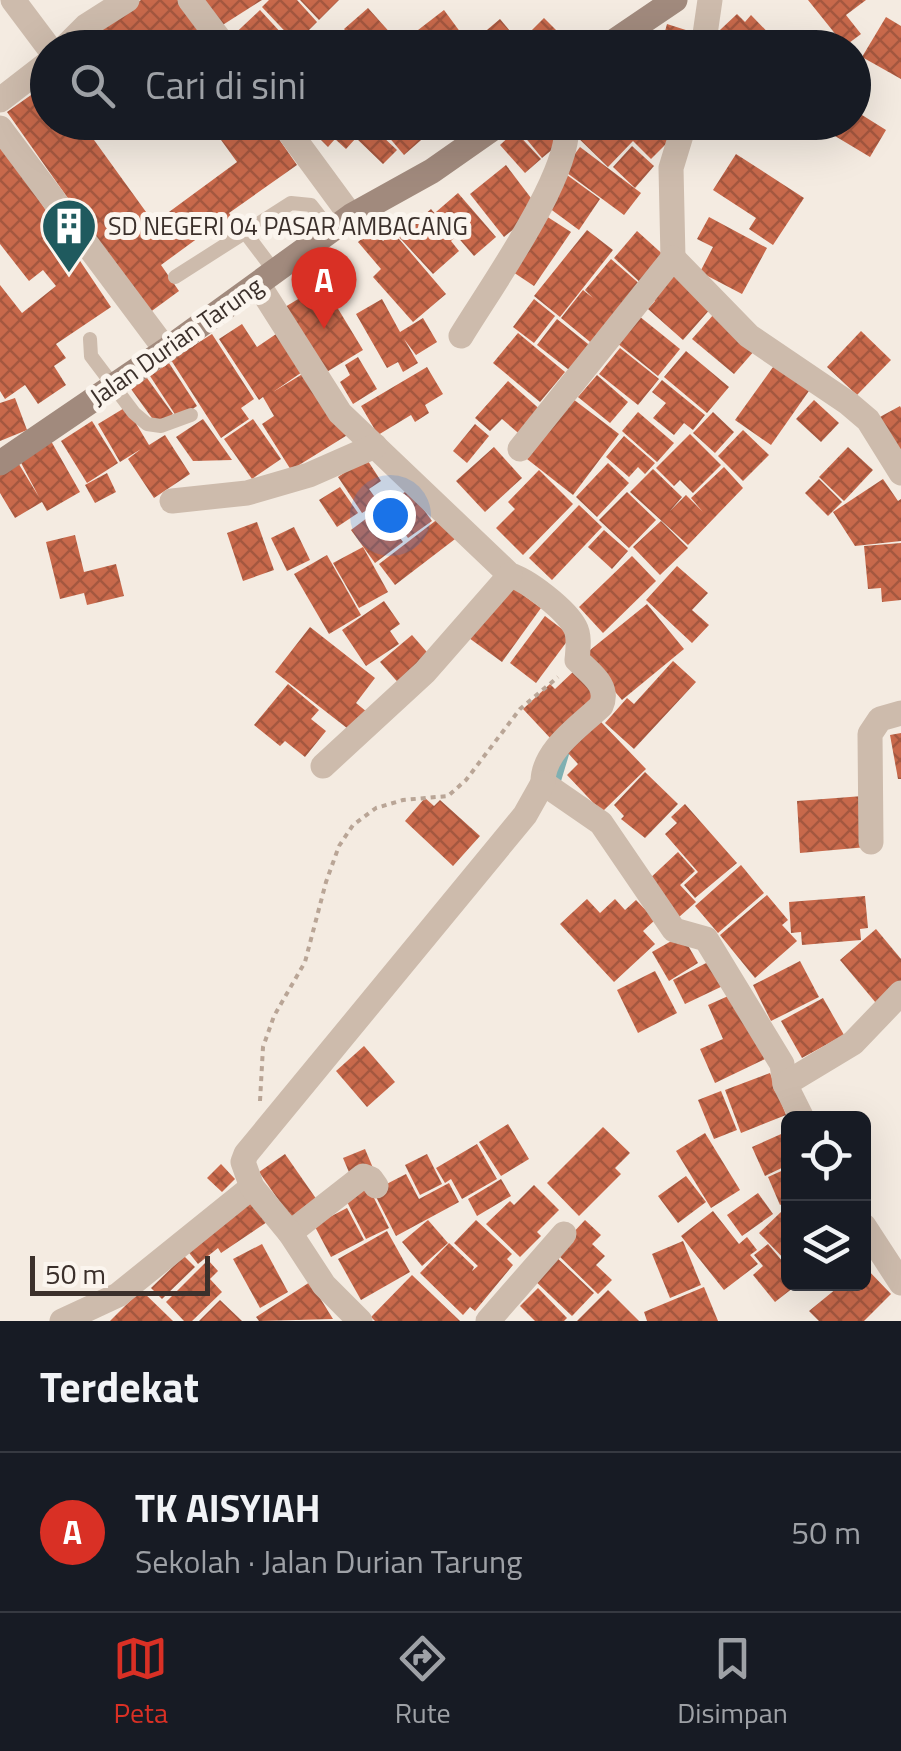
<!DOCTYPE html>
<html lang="id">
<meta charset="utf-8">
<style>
:root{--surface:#171b24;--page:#20242c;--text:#f1f3f6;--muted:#9ea1a6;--line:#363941;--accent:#d93025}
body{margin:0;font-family:"Titillium Web",sans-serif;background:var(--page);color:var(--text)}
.controls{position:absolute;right:30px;bottom:30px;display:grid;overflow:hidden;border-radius:15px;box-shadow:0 10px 40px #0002}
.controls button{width:90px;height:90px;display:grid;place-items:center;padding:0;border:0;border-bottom:2px solid var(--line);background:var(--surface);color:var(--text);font:50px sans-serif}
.scale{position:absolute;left:30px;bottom:25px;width:180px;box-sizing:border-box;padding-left:10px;border:5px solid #3b302b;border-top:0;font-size:28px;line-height:35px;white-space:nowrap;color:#3b302b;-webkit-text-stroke:8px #fbf5ee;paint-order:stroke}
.you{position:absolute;left:390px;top:515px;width:35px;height:35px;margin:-25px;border:8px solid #fff;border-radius:50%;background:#1a73e8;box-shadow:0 0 0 15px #1a73e833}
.badge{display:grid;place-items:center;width:65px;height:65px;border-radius:50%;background:var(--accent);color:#fff;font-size:32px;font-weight:700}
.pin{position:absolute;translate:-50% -82px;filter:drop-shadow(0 2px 5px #0008)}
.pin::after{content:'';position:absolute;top:52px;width:35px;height:30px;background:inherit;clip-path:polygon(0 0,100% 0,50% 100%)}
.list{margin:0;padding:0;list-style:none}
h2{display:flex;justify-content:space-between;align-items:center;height:130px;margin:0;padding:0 40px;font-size:42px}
h2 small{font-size:32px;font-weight:400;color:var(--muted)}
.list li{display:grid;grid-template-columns:65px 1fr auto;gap:30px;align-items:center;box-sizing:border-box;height:160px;padding:0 40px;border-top:2px solid var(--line)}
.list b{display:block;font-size:38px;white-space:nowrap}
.list p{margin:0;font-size:32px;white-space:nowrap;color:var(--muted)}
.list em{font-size:32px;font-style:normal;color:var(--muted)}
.icon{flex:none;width:55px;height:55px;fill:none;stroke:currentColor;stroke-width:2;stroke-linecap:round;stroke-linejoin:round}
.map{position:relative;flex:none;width:901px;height:1321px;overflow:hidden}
.search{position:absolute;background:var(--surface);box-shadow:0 10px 40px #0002;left:30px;right:30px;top:30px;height:110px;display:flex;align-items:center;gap:25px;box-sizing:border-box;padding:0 35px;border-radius:55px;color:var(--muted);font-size:38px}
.sheet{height:290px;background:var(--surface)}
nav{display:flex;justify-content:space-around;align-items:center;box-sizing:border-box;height:140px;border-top:2px solid var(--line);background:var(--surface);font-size:28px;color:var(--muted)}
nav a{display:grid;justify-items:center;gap:5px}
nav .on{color:var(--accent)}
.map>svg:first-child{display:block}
</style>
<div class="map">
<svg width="901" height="1321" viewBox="0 0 901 1321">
<defs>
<pattern id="building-cross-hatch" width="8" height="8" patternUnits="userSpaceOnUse" patternTransform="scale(2.5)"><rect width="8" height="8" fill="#c8694b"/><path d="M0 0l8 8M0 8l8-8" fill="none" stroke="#a4573f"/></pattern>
</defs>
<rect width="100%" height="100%" fill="#f4ebe1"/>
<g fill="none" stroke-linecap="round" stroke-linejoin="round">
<!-- stream -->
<polyline stroke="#7fb0b2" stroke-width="8" points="556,784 565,754"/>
</g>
<!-- building -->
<g fill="url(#building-cross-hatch)">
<polygon points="141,0 180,0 214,48 75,48"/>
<polygon points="195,0 262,0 221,26"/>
<polygon points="269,0 297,0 317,22 296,43 262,7"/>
<polygon points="300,0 339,0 319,20"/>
<polygon points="808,0 866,0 846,15 861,34 845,46"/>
<polygon points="368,8 393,36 380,48 361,48 344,29"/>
<polygon points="260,10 295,48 231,48 226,42"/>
<polygon points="444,10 472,48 417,48 409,37"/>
<polygon points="737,14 745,22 751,15 783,48 737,48 720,30"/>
<polygon points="886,17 901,26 901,79 862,57"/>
<polygon points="544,18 565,39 556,48 529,48 522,40"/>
<polygon points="500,19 524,48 481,48 475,40"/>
<polygon points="667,24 689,31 684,48 646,48 651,31 664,35"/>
<polygon points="48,83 48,122 81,122 154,223 237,162 208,122 267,122 297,165 229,213 236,223 219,235 213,227 161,265 179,291 149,313 7,112"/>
<polygon points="854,110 886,130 870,157 825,130 829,122 854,122"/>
<polygon points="320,122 367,122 397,150 383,164 356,138 346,149 335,139 328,147 312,131"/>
<polygon points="376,122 420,122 429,133 404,155"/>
<polygon points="528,122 550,122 565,139 542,158 519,130"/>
<polygon points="576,122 662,122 675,135 651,159 633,141 608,167 569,129"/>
<polygon points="515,131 541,159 525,173 500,145"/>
<polygon points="0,142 111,307 56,344 66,358 54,366 66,385 38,404 25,385 5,399 0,391 0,285 22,313 56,286 43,270 29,281 0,244"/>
<polygon points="632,146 654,166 635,188 613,167"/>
<polygon points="580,147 641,193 624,215 563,170"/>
<polygon points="736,154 804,198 773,245 749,229 756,218 713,190"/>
<polygon points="506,165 534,202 528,217 504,237 470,194"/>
<polygon points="567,175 600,199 579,230 545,205"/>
<polygon points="458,193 496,237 474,256 436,212"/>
<polygon points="431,209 455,237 451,241 459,251 433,274 399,237"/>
<polygon points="546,216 571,232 534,286 510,270"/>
<polygon points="709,217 767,248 742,294 700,272 713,247 697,239"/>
<polygon points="373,229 383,241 393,232 446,294 413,322 373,277 381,269 358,242"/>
<polygon points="587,230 613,250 560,317 534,296"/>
<polygon points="637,231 668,259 644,286 614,258"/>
<polygon points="611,259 642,286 595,346 561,318 583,290 593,298 585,290"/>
<polygon points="670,270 712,307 683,340 648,309 655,301 648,295"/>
<polygon points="323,284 363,350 325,373 285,307"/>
<polygon points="382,299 400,332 423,318 437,342 416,355 404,339 418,363 403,372 398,362 387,368 356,314"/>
<polygon points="534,299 555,316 534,343 513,327"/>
<polygon points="634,312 680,349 658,376 612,339"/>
<polygon points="714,314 755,350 734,374 692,339"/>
<polygon points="557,319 593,348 573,373 537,345"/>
<polygon points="242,324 257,347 282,330 308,368 273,392 309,370 349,434 291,470 262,424 274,416 263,397 259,400 219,339"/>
<polygon points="861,331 891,360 857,395 827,367"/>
<polygon points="518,333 565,372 540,402 493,363"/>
<polygon points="212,334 254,399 241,408 249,419 221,438 171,360"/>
<polygon points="620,348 659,379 638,405 599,374"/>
<polygon points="686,351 729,387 707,413 664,377"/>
<polygon points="358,357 377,389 353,404 340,382 350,375 345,365"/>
<polygon points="169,363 197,406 178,419 150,376"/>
<polygon points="776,363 811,388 771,445 735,420"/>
<polygon points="427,367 443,394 425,405 429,413 415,422 411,415 378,435 361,406"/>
<polygon points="597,375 628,402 610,423 578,397"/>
<polygon points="147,378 173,414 157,425 131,389"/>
<polygon points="662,380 705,415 693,430 684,423 674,435 653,418 666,403 652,392"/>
<polygon points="508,381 544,413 523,437 502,419 490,431 475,418"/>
<polygon points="15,398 27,430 0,441 0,403"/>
<polygon points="573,399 619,434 573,495 527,459"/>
<polygon points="814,400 839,423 821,442 796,419"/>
<polygon points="900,406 901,408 901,459 878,418"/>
<polygon points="126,407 149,445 165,435 190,474 154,498 128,459 141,449 120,462 98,424"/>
<polygon points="638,412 674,443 657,462 622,431"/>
<polygon points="713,412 734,432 715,453 693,433"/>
<polygon points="203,419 232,460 193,461 176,437"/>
<polygon points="253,419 281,459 252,479 224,439"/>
<polygon points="92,421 118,463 87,483 61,441"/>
<polygon points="475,424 489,436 467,463 453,451"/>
<polygon points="743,430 769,455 743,481 718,456"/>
<polygon points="690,434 721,465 693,493 680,480 674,486 656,468"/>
<polygon points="624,436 655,463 645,474 638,467 629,477 606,457"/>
<polygon points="51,441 80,492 47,511 42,502 15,518 0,493 0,471 17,461 39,497 19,459"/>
<polygon points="494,447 522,478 485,512 456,481"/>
<polygon points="848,447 873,470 844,501 819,477"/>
<polygon points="366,458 381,481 369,489 379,503 362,513 338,477"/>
<polygon points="608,463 629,483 597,517 576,497"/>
<polygon points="724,467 743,488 688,545 630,492 653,469 682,497 670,511 686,495 703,512 691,498"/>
<polygon points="539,470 573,504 523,555 496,528 515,509 508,502"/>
<polygon points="107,473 116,492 95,503 85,485"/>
<polygon points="819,479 842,502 828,516 805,493"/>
<polygon points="883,479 898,501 901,499 901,541 855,546 833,512"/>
<polygon points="340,487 358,513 337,527 319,500"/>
<polygon points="409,489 432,521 408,538 385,506"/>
<polygon points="627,492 656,520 629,548 599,520"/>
<polygon points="579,505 602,527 552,580 529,558"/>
<polygon points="379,509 403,542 375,563 351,530"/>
<polygon points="443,515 459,536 395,585 379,564"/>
<polygon points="661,521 688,548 660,575 633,547"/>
<polygon points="257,522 274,570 243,581 227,533"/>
<polygon points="294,527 310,560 287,571 271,538"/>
<polygon points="604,530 628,551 612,569 588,547"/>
<polygon points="75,535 84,572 116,564 124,596 87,605 84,593 60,599 46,542"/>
<polygon points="901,543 901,600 882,602 881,588 868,589 864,546"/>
<polygon points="363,547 388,592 359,608 333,563"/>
<polygon points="327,555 361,615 329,634 294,574"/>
<polygon points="632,556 656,581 603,633 579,607"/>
<polygon points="677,566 708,593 692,610 709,625 692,643 646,600"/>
<polygon points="508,584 541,608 502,662 469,638"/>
<polygon points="384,601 400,624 390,631 399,644 366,666 342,630"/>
<polygon points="647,604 684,649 622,700 584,655"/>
<polygon points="545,616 571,636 536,683 510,663"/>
<polygon points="310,627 375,678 356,703 367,712 352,732 275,672"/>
<polygon points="412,635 433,659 402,687 380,662"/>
<polygon points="673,661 696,682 634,749 605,723 627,698 634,704"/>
<polygon points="575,670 600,695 552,740 523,709 550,684 555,689"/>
<polygon points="288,684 319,710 311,719 326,731 305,757 285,741 280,746 254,725"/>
<polygon points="600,721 646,769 602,812 567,775 578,764 567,752"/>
<polygon points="901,733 901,779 898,779 890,735"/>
<polygon points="645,772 678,804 645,838 621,819 624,816 614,805"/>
<polygon points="863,796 867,847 800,853 797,801"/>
<polygon points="425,798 434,806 440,800 480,836 453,866 405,821"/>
<polygon points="685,804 737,863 695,898 684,885 698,872 665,834 677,823 671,817"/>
<polygon points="678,852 695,871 680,885 696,902 679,917 646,882"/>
<polygon points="741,865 764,893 718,933 695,906"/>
<polygon points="767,895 788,920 782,925 797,941 755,978 720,935"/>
<polygon points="865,896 868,928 860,929 861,940 802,945 801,932 791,933 789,902"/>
<polygon points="587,899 600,913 615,899 625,910 636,900 655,920 643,931 655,944 614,982 560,924"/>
<polygon points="876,929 901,959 901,983 876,1003 840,960"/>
<polygon points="682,935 698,963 669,981 652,952"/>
<polygon points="714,959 727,984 685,1004 673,980"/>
<polygon points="800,961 819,997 771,1021 753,985"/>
<polygon points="655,971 677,1013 638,1033 617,990"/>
<polygon points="735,993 765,1059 715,1083 700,1049 723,1039 708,1005"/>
<polygon points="823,998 844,1035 802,1058 781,1021"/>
<polygon points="364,1046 395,1082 367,1107 336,1071"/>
<polygon points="770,1073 786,1115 741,1133 725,1090"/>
<polygon points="721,1091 737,1130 714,1139 698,1100"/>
<polygon points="508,1124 529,1159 501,1176 479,1142"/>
<polygon points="603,1127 630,1153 615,1168 621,1174 579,1216 547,1183"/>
<polygon points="788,1131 788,1165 765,1176 752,1147"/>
<polygon points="705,1133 740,1190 711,1208 676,1151"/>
<polygon points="477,1144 497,1179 462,1199 451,1179 445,1183 436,1168"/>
<polygon points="365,1149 373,1168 351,1177 343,1158"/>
<polygon points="285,1154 317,1200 291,1218 259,1172"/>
<polygon points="427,1154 442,1184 420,1195 405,1165"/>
<polygon points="221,1164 235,1179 222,1192 207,1178"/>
<polygon points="788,1168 788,1201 780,1205 768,1177"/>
<polygon points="406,1174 419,1199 449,1183 459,1202 396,1236 373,1191"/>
<polygon points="686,1176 706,1202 678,1223 658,1196"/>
<polygon points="501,1179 511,1196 477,1216 468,1199"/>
<polygon points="366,1182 389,1228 366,1239 343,1194"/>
<polygon points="534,1185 559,1210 537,1232 541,1236 520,1257 486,1224 510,1201 514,1205"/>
<polygon points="758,1193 773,1214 742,1236 727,1215"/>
<polygon points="257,1194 273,1218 221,1253 218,1248 198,1264 186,1249"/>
<polygon points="347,1208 364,1240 331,1257 314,1225"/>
<polygon points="783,1210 788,1215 788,1263 759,1233"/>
<polygon points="713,1211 739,1244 747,1237 757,1250 750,1255 758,1264 724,1290 681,1236"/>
<polygon points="428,1220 448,1243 422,1266 402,1242"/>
<polygon points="476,1220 512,1254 507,1259 513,1265 475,1311 470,1307 463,1315 420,1273 449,1243 474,1267 472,1271 478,1266 454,1243"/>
<polygon points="585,1220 601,1235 592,1244 605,1256 596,1265 612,1280 598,1294 555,1252"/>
<polygon points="387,1231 410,1272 361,1300 338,1259"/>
<polygon points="683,1241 701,1285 670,1298 652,1254"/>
<polygon points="262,1244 288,1292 260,1308 233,1259"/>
<polygon points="768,1244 788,1268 788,1284 798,1284 775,1302 753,1275 763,1266 754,1255"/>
<polygon points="553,1254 594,1293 572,1316 531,1277"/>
<polygon points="184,1256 195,1267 162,1299 151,1288"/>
<polygon points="208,1260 218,1271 210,1279 222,1292 192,1321 184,1321 166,1302"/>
<polygon points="864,1266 891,1294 864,1321 819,1321 809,1311 842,1284 864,1284"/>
<polygon points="412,1275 460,1321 375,1321 371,1317"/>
<polygon points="310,1282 333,1319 259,1321 256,1317"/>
<polygon points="704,1287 718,1321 647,1321 644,1312"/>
<polygon points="538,1288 567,1318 564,1321 535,1321 520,1306"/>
<polygon points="141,1290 173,1321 110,1321"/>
<polygon points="608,1290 639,1321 577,1321"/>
<polygon points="220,1300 242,1321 199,1321"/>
</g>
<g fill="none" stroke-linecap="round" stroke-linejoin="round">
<!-- path -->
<polyline stroke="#b9a596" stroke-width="4" stroke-dasharray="5 5" stroke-linecap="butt" points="260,1101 263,1047 274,1016 305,962 326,882 339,846 353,825 376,808 403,800 448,796 466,780 520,709 558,677"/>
<!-- lane -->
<g stroke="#cdbbac" stroke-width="14">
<polyline points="244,231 275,272"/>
<polyline points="310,249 340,298"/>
<polyline points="175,277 291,203 311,205 332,232"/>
<polyline points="90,339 91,356 134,413 147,424 161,426 191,415"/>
</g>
<!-- street -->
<g stroke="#cdbbac" stroke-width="25">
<polyline points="13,0 49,48"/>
<polyline points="190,0 226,48"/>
<polyline points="64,48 86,26 127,0"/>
<polyline points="703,48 710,0"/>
<polyline points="0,100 48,63"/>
<polyline points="282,122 351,216"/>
<polyline points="0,128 166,350"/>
<polyline points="673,258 671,168 685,122"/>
<path d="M258 284 340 413 510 575C528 580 566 610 575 627 580 636 578 649 577 660 591 674 610 686 601 706 580 726 542 751 543 783L601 823 674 930 706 939 782 1064 785 1084 802 1118"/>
<path d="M461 336C488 291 575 170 566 122"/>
<polyline points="520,449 673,258 749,336 848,403 868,420 901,473"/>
<polyline points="172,501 247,493 309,475 375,446"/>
<polyline points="323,766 425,672 510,575"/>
<polyline points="871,842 870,734 880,719 901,713"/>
<polyline points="785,1084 853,1043 901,993"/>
<polyline points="864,1226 901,1283"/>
<polyline points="290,1233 363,1176 371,1179 376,1186"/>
<polyline points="62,1321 118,1295 252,1187"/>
<polyline points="360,1321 324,1285 290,1233 252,1187 243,1162 246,1154 525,815 543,783"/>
<polyline points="488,1321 564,1234"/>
</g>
<!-- secondary -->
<g stroke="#a18a7d" stroke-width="25">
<polyline points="604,48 675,0"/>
<polyline points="0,463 166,350 351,216 432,171 502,122"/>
</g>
</g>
<!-- icons -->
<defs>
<g id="building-pin" transform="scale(2.875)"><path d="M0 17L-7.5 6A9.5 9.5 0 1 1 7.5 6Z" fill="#1f5a5e" stroke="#fbf5ee"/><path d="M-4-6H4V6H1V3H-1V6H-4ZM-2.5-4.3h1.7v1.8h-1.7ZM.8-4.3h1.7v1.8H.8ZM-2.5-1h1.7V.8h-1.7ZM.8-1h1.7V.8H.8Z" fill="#fff"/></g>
</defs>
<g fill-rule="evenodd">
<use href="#building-pin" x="69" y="226"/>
</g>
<g text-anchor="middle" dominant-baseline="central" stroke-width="10" stroke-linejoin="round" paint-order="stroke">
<!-- poi labels -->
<g font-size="25" fill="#3b302b" stroke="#fbf5ee" text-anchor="start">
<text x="108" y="226">SD NEGERI 04 PASAR AMBACANG</text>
</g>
<!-- street labels -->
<g font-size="25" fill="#3b302b" stroke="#fbf5ee">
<text transform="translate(176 341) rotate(-35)">Jalan Durian Tarung</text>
</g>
</g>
</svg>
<div class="controls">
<button><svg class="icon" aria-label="locate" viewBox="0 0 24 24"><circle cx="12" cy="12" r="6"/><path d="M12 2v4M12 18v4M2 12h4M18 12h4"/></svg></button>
<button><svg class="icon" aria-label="layers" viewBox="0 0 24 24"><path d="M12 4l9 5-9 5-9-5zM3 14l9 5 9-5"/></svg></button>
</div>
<div class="scale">50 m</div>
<div class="you"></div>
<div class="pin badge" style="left:324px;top:329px">A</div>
<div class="search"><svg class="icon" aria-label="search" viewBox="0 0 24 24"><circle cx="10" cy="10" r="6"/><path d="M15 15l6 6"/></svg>Cari di sini</div>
</div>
<section class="sheet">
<h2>Terdekat<small></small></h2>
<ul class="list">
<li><span class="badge">A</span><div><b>TK AISYIAH</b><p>Sekolah · Jalan Durian Tarung</p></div><em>50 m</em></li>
</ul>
</section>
<nav>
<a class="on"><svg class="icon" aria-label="map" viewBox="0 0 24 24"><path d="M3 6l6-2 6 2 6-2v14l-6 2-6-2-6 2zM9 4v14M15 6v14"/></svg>Peta</a>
<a><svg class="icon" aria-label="directions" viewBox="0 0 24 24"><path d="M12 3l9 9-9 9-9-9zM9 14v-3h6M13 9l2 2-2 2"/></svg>Rute</a>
<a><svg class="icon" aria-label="saved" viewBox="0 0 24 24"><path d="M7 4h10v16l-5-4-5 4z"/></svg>Disimpan</a>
</nav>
